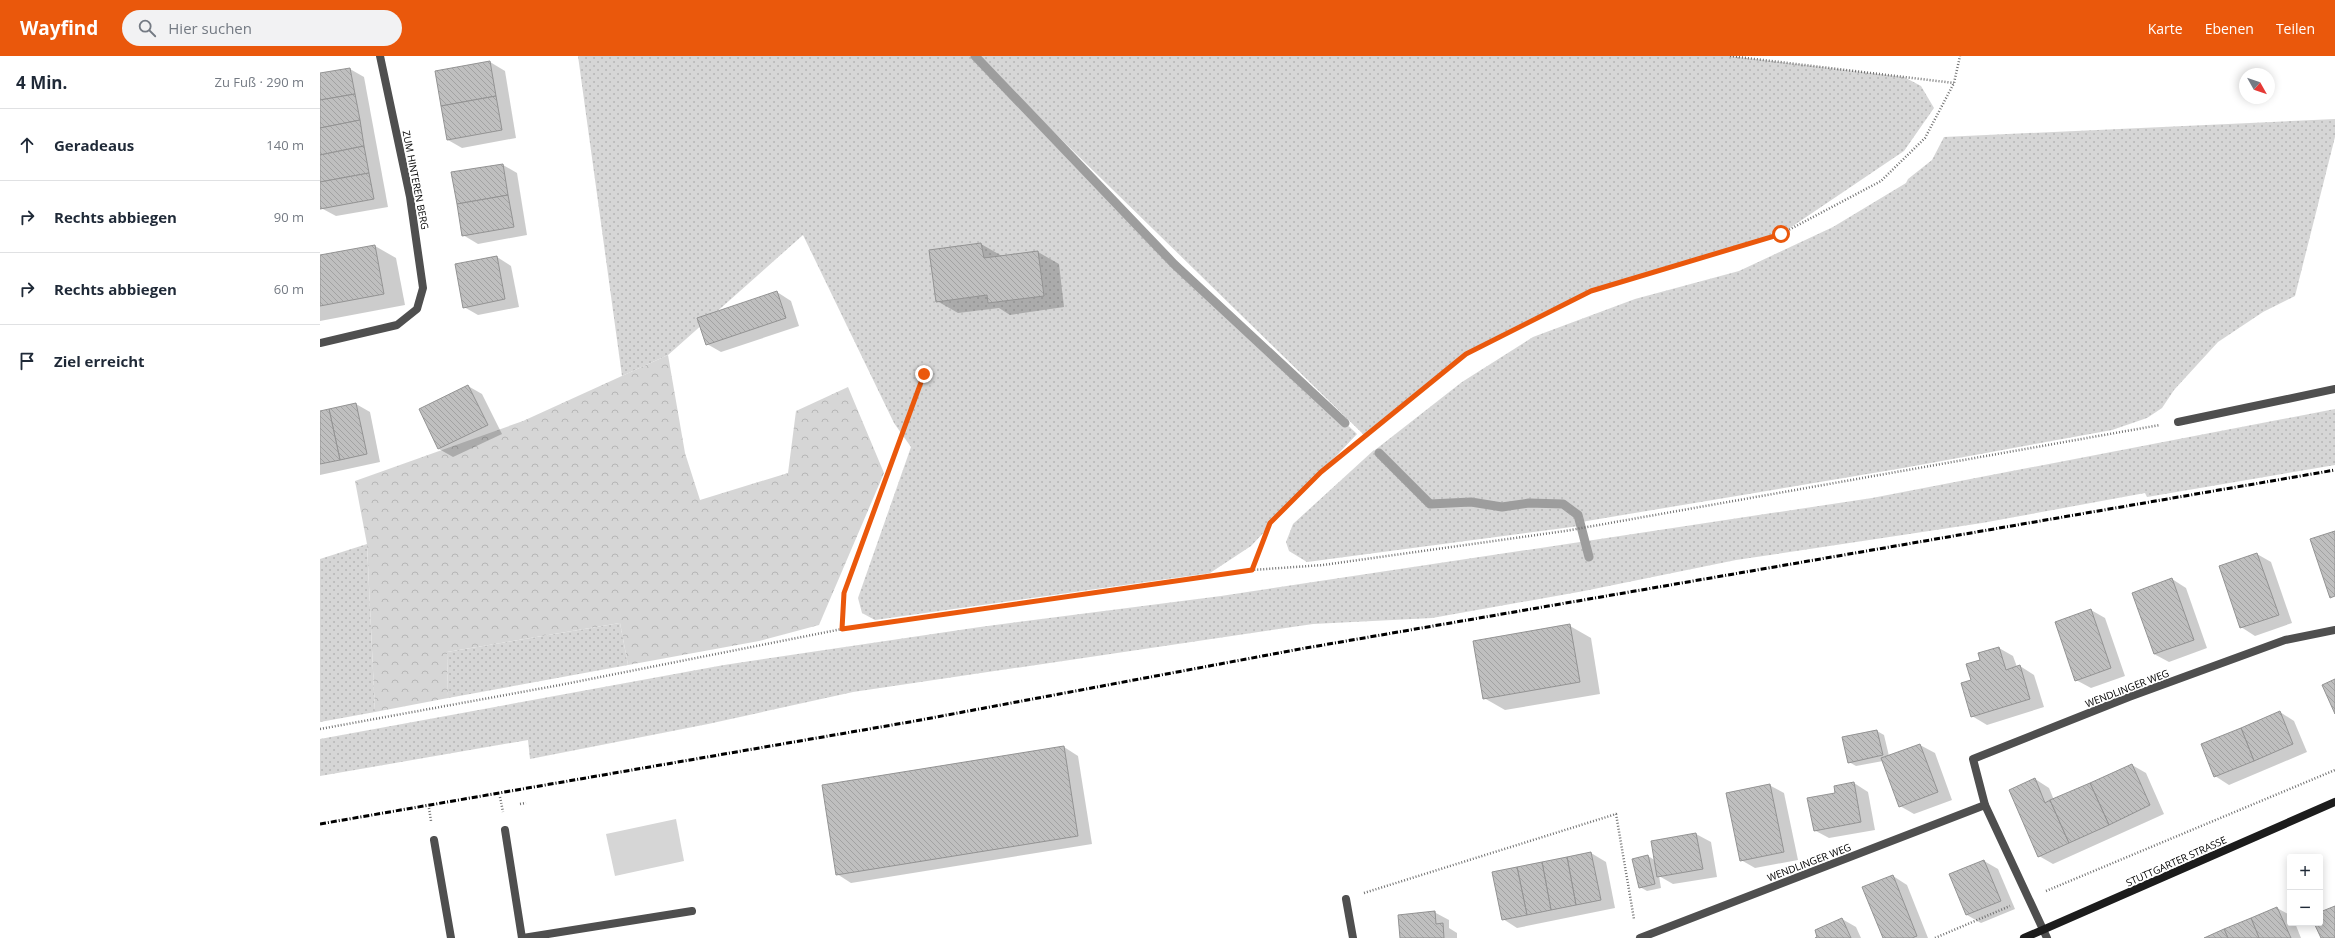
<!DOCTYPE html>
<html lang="de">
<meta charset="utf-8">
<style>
:root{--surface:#fff;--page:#f2f2f3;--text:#1f2937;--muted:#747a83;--line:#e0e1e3;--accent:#ea580c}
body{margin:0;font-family:"Open Sans",sans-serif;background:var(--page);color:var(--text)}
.controls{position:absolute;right:12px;bottom:12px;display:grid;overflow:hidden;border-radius:4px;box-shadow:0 2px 10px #0003}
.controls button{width:36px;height:36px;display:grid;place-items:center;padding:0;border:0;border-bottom:1px solid var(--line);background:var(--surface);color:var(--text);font:20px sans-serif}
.compass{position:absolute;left:1919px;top:12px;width:36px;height:36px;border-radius:50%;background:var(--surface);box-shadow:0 2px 10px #0003;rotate:130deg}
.stop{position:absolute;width:12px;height:12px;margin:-9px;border:3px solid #ea580c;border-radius:50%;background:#fff}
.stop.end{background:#ea580c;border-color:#fff;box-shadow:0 1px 4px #0008}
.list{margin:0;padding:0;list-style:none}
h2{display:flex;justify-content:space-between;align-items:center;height:52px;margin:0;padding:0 16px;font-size:17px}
h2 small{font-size:13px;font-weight:400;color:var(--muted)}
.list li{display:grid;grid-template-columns:26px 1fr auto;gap:12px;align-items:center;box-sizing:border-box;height:72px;padding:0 16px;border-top:1px solid var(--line)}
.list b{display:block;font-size:15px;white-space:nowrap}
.list em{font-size:13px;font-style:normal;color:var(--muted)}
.icon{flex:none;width:22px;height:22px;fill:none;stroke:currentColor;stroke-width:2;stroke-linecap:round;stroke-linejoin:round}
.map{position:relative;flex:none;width:2015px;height:882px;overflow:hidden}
header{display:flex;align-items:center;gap:24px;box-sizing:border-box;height:56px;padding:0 20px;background:var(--accent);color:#fff}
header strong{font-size:19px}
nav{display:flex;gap:22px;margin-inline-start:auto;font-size:14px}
.search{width:280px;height:36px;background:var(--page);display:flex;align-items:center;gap:10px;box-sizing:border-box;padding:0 14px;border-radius:22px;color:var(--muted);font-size:15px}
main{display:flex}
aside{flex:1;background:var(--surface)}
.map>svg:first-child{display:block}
</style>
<header>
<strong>Wayfind</strong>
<div class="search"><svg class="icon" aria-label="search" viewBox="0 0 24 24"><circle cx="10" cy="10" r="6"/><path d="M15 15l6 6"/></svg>Hier suchen</div>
<nav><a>Karte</a><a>Ebenen</a><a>Teilen</a></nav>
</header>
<main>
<aside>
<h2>4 Min.<small>Zu Fuß · 290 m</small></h2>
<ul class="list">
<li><svg class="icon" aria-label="ahead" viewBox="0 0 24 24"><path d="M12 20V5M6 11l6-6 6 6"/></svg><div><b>Geradeaus</b></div><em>140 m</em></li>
<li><svg class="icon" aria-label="right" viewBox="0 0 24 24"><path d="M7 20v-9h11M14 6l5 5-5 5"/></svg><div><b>Rechts abbiegen</b></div><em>90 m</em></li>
<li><svg class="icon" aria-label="right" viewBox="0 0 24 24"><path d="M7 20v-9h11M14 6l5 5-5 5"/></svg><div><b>Rechts abbiegen</b></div><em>60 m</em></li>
<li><svg class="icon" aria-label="arrive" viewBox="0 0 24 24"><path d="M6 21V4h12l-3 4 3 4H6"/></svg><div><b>Ziel erreicht</b></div></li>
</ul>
</aside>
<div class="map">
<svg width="2015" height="882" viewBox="0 0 2015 882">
<defs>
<pattern id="grass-dots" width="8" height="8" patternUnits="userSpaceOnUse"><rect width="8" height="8" fill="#d6d6d6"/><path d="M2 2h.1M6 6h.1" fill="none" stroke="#b6b6b6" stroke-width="1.8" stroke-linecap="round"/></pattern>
<pattern id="forest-crowns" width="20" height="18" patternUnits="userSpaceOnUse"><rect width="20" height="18" fill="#d6d6d6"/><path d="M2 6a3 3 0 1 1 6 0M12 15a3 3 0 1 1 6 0" fill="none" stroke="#b6b6b6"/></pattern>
<pattern id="building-back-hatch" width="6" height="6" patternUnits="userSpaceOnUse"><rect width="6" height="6" fill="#bfbfbf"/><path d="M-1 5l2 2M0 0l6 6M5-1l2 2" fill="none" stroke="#a2a2a2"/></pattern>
</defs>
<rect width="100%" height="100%" fill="#fff"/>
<!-- grass -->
<g fill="url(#grass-dots)">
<polygon points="258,0 1410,0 1584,21 1601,30 1614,52 1584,95 1461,178 1266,238 1146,298 1045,380 665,9 810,162 1037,378 931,490 890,517 555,564 542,557 538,542 591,391 574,367 483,179 348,299 302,320"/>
<polygon points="2015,63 2015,81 1975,240 1943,256 1898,286 1854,334 1842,352 1827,362 1792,374 1583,412 1261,466 1258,461 1259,470 987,506 969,495 966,486 973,468 1054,394 1056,395 1055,394 1142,326 1213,281 1315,243 1419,215 1513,171 1586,127 1588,123 1612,104 1624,81"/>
<polygon points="2015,353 2015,409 1827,441 1825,437 1662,467 1416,504 1264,535 1112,562 993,568 533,636 388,668 210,703 208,684 0,720 0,683 404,609 660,571 901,540 1552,442"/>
<polygon points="47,488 55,656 0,666 0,503"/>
<polygon points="300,567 308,609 128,642 127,596"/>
</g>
<!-- forest -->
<polygon fill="url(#forest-crowns)" points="348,299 365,397 380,444 468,417 476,355 528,331 564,417 499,569 439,585 308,609 300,567 127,596 128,642 55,656 47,488 35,425 203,365"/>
<!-- park -->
<polygon fill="#d6d6d6" points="356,763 364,805 295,820 286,778"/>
<!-- shadow -->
<g fill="#0003">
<polygon points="170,6 185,15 196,82 142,92 128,84 116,16"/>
<polygon points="30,13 44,21 68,151 16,160 1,152 0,145 0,18"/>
<polygon points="183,109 197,117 207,179 158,188 143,179"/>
<polygon points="661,188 682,200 718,196 739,208 744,251 690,259 679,252 638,257 617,245 610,194"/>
<polygon points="55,190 76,202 85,249 0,265 0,200"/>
<polygon points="177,201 191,210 199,251 158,259 144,251"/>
<polygon points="457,236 471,245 479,270 401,296 387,288"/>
<polygon points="148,330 162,338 182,378 133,401 119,393"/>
<polygon points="36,348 50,356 60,406 0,419 0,356"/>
<polygon points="1937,498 1951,506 1972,567 1935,580 1921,571"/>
<polygon points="1852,523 1866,532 1887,592 1849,606 1834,598"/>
<polygon points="1771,554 1785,562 1805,620 1771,632 1756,624"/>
<polygon points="1250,570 1271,582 1280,638 1185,654 1164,642"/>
<polygon points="1679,592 1693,600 1697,611 1700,610 1714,619 1724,651 1667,669 1652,660 1652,625 1661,605"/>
<polygon points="1960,656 1974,665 1987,696 1909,729 1895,720"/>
<polygon points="1557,675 1564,679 1569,700 1600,689 1615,697 1632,744 1594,758 1580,750 1563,705 1536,710 1529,706 1524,682"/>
<polygon points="744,691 758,700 772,788 531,827 517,818"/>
<polygon points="1812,709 1826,717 1844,758 1733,808 1719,800 1715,723 1729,732 1734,744"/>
<polygon points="1534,727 1548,736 1555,774 1509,782 1494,774 1516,738"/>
<polygon points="1449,729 1464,737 1478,804 1435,812 1421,804"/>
<polygon points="1376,778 1391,786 1397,821 1353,828 1339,820 1341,832 1327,835 1320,831 1328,800 1336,805 1332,786"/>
<polygon points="1271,797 1286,806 1295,852 1197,872 1183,863 1174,817"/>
<polygon points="1664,805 1678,813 1695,853 1661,867 1647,859 1630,819"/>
<polygon points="1573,820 1587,829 1608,882 1564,882"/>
<polygon points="1957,852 1970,859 1970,867 1975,867 1981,882 1886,882"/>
<polygon points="1114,856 1129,864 1129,872 1137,877 1137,882 1081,882"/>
<polygon points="1522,863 1536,871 1541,882 1498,882"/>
</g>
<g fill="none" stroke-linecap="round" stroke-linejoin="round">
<!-- stream -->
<g stroke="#9d9d9d" stroke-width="9">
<polyline points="655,0 854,208 1025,367"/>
<polyline points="1059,397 1110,448 1151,446 1182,451 1209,447 1243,448 1258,459 1269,501"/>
</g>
</g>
<!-- building -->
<g fill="url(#building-back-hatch)" stroke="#939393">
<polygon points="170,5 176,40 121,50 115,15"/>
<polygon points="30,12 35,38 0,44 0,17"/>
<polygon points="35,38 40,64 0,72 0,44"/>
<polygon points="176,40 182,74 127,84 121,50"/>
<polygon points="40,64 44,90 0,99 0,72"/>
<polygon points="44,90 49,117 0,126 0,99"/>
<polygon points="183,108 188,139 137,148 131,116"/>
<polygon points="49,117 54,143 0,153 0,126"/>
<polygon points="188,139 194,171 142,180 137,148"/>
<polygon points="661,187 664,202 718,195 724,240 668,247 667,239 616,246 609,194"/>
<polygon points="55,189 64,238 0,250 0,199"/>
<polygon points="177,200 185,243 143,252 135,208"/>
<polygon points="457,235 466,262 386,289 377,262"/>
<polygon points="148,329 168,369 118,393 99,353"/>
<polygon points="36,347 47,398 20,404 9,353"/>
<polygon points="9,353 20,404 0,408 0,355"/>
<polygon points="2015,475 2015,540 2010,542 1990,483"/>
<polygon points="1937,497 1959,559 1920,572 1899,510"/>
<polygon points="1852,522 1874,584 1834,598 1812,537"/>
<polygon points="1771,553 1791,612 1755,625 1735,566"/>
<polygon points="1250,568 1260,626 1163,643 1153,585"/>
<polygon points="1679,591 1686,614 1700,609 1710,643 1651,661 1641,627 1651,624 1646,608 1660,604 1658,597"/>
<polygon points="2015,623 2015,658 2002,629"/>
<polygon points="1960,655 1973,688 1934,705 1921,672"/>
<polygon points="1921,672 1934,705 1894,721 1881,688"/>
<polygon points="1557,674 1563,699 1528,707 1522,681"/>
<polygon points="1600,688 1618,736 1579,751 1561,702"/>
<polygon points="744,690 758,780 516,819 502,729"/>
<polygon points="1812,708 1830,749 1789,769 1770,727"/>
<polygon points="1715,722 1725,747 1730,744 1749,787 1718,801 1689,734"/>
<polygon points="1534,726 1541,766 1494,775 1487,742 1515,737 1514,730"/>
<polygon points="1770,727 1789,769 1749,787 1730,744"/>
<polygon points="1450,728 1464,796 1420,805 1406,737"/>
<polygon points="1376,777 1383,813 1337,821 1331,785"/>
<polygon points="1271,796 1281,844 1256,849 1247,801"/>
<polygon points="1328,799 1335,828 1319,832 1312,803"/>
<polygon points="1247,801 1256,849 1231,854 1222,806"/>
<polygon points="1664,804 1681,845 1646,859 1629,818"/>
<polygon points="1222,806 1231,854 1207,859 1197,811"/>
<polygon points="1197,811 1207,859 1182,864 1172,816"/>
<polygon points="1573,819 1597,880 1592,882 1563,882 1542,831"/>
<polygon points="2015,850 2015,882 2001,882 1994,867 2000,867 2000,856"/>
<polygon points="1957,851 1971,882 1939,882 1931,862"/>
<polygon points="1115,855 1116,868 1123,867 1124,882 1080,882 1078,859"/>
<polygon points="1522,862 1531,882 1495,882 1497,881 1495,874"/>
<polygon points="1931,862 1939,882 1908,882 1904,873"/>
<polygon points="1904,873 1908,882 1884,882"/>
</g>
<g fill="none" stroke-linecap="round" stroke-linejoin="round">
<!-- path -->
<g stroke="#717171" stroke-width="2.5" stroke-dasharray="1 2" stroke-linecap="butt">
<polyline points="1410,0 1634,27"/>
<polyline points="932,514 950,467 1001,416 1146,298 1271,235 1461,178 1561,125 1605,82 1634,27 1640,0"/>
<polyline points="522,573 524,537 604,318"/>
<polyline points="0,673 240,629 522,573 932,514 1003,509 1245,475 1840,369"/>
<polyline points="180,741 183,756"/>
<polyline points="200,748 206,747"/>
<polyline points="109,752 111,765"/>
<polyline points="1726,835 2015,714"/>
<polyline points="1044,837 1296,758 1314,863"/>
<polyline points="1615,882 1690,850"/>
</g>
<!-- service -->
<g stroke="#4f4f4f" stroke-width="8">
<polyline points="1858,366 2015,333"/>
<polyline points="185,774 202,882"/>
<polyline points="114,784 131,882"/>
<polyline points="203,882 372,855"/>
</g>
<!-- minor -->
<g stroke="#4f4f4f" stroke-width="8">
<polyline points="0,287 77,269 97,253 103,232 90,141 60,0"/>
<polyline points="1026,843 1033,882"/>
<polyline points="1320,882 1665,749"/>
<polyline points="1727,882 1665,749 1653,703 1809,641 1965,584 2015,574"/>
</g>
<!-- secondary -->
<polyline stroke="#1c1c1c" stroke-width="8" points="1704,882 2015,746"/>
<!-- rail -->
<polyline stroke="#000" stroke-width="3" stroke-dasharray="6 2 1 2" stroke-linecap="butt" points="0,768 595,665 980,593 2015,414"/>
</g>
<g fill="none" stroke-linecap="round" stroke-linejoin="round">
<!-- route -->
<polyline stroke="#ea580c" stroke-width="5" points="604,318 524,537 522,573 932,514 950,467 1001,416 1146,298 1271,235 1461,178"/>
</g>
<g text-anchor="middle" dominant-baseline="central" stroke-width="3.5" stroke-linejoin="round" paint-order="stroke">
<!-- street labels -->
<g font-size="10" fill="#000" stroke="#fff">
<text transform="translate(96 124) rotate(79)">ZUM HINTEREN BERG</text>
<text transform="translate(1807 632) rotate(-21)">WENDLINGER WEG</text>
<text transform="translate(1856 805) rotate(-24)">STUTTGARTER STRASSE</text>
<text transform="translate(1489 806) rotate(-21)">WENDLINGER WEG</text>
</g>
</g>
</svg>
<div class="controls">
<button>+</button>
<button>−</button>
</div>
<svg class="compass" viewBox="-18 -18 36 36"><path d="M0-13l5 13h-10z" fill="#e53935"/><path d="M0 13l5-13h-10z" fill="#747a83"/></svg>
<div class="stop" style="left:1461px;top:178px"></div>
<div class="stop end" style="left:604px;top:318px"></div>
</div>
</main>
